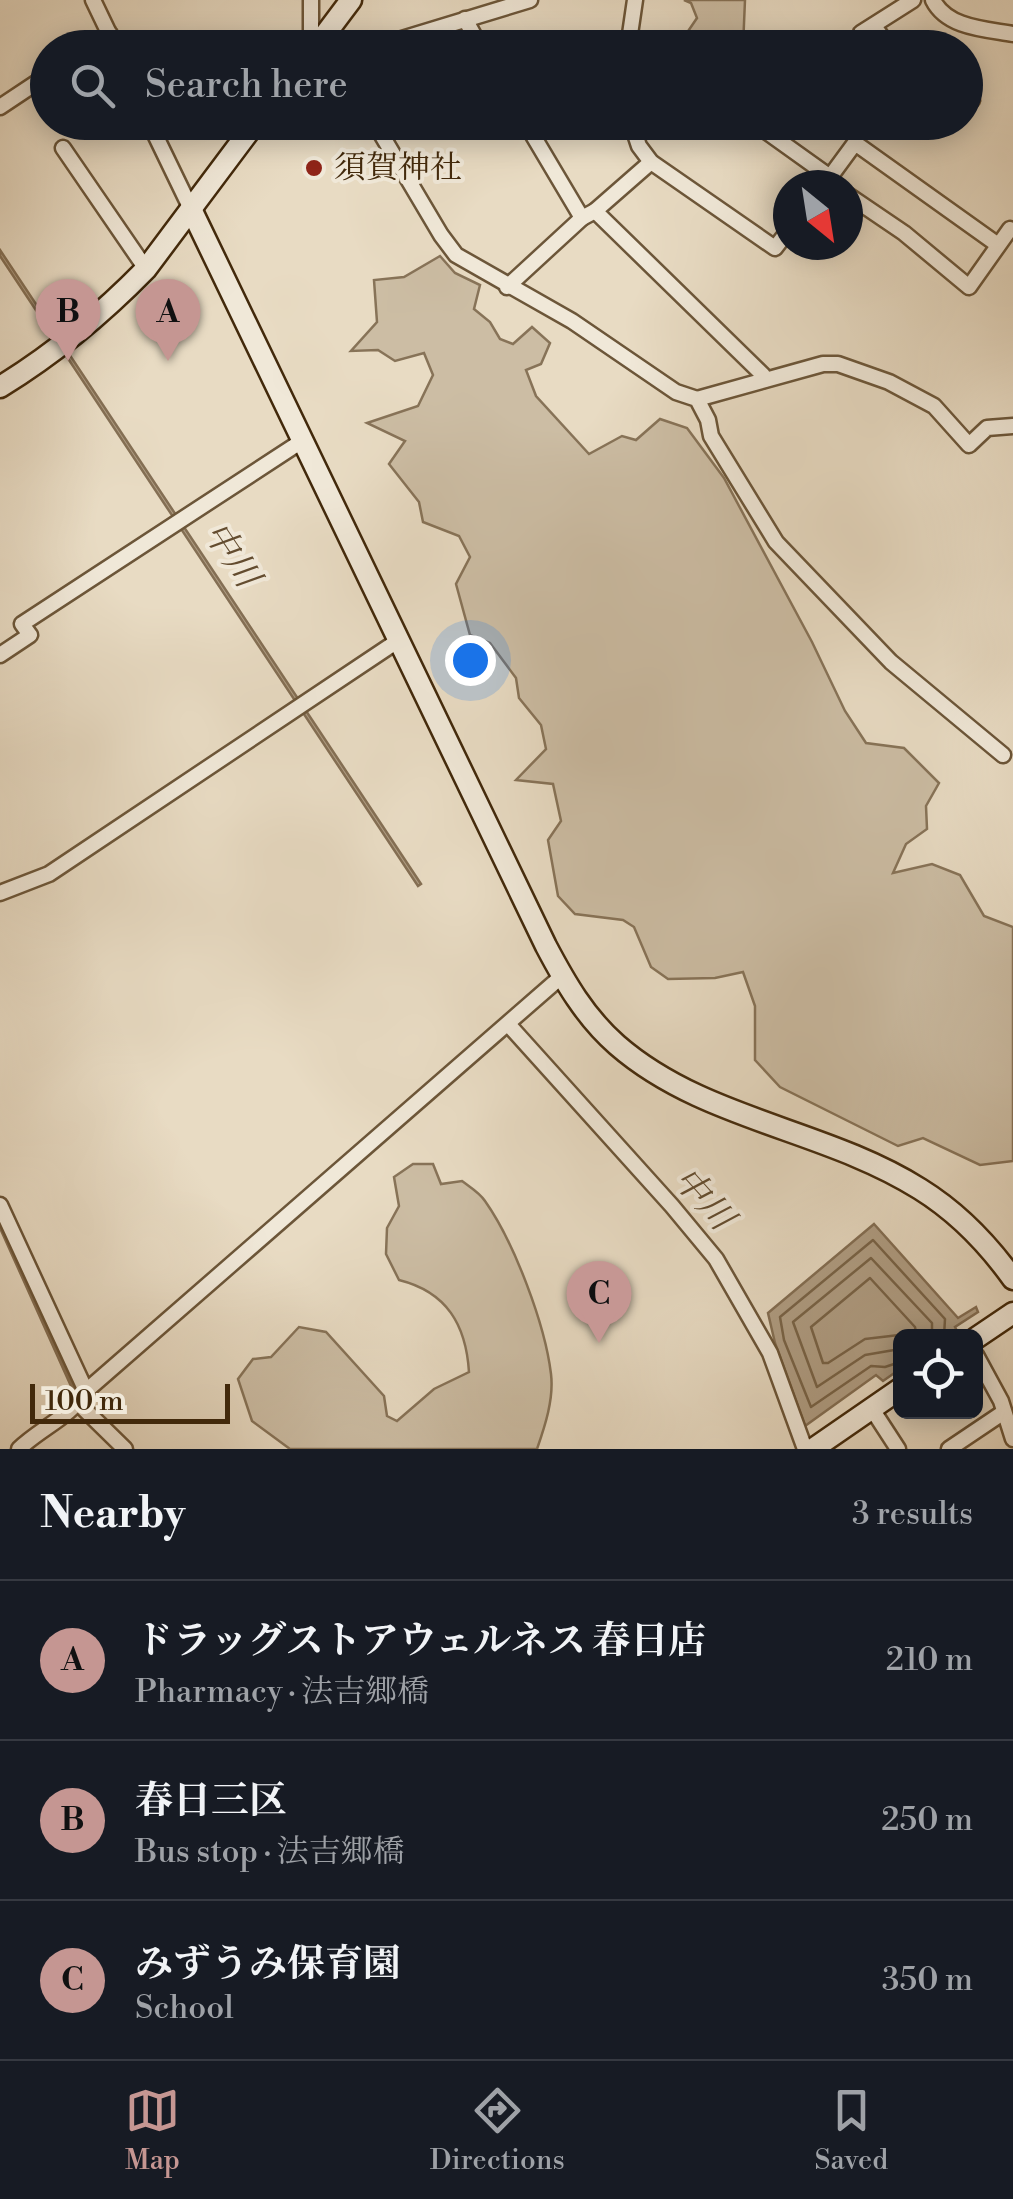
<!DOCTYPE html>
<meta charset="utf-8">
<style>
:root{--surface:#171b24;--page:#20242c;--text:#f1f3f6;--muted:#9ea1a6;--line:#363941;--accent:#c59692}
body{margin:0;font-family:"Libre Bodoni","Noto Serif JP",serif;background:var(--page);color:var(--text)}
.controls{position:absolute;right:30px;bottom:30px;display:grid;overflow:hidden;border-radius:15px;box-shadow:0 5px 25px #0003}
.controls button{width:90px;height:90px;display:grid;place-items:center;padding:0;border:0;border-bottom:2px solid var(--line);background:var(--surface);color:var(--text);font:50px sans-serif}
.compass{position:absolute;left:773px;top:170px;width:90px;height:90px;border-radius:50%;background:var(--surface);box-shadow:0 5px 25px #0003;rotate:150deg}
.scale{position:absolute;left:30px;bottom:25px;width:200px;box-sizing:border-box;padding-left:10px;border:5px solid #42290b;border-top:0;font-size:28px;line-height:35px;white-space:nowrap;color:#42290b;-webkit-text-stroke:8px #f0e8d8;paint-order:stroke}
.you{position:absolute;left:470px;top:660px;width:35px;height:35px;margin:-25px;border:8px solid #fff;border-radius:50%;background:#1a73e8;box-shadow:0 0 0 15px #1a73e833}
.badge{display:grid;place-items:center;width:65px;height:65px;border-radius:50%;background:var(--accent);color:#111;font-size:32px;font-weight:700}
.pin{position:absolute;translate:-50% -82px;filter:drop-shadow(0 2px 5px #0008)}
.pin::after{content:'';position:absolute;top:52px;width:35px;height:30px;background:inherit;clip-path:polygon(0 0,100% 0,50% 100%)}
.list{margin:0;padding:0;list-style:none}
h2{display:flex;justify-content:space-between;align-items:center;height:130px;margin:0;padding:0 40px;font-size:42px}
h2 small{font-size:32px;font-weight:400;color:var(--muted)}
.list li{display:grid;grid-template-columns:65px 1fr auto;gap:30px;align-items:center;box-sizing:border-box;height:160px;padding:0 40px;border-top:2px solid var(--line)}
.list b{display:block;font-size:38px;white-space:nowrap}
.list p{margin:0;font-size:32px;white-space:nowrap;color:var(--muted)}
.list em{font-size:32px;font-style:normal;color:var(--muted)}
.icon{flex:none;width:55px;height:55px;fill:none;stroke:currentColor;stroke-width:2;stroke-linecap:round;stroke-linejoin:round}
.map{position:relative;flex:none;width:1013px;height:1449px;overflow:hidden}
.search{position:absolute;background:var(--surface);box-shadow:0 5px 25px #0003;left:30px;right:30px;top:30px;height:110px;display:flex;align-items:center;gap:25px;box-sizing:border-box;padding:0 35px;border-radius:55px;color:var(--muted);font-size:38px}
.sheet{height:610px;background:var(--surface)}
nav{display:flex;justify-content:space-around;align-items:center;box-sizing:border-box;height:140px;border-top:2px solid var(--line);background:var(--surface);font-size:28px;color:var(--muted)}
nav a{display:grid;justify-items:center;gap:5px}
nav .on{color:var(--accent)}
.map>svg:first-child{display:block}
</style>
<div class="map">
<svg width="1013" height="1449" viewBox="0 0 1013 1449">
<rect width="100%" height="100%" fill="#e8dbc3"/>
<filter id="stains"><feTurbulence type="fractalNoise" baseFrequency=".002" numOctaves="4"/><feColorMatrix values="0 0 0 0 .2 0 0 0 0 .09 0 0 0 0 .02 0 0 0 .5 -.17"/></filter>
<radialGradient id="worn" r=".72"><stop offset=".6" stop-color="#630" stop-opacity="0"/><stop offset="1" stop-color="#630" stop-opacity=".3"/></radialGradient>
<!-- green -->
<g fill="#ccbda4" stroke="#877358" stroke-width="2.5">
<polygon points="684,0 745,0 743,47 689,47 682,40 697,18 691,3"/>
<polygon points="440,256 455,273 480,285 474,309 490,322 500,339 513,344 532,327 550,343 541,364 526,370 536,396 589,454 622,436 636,440 660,419 687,428 724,478 812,642 845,711 866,743 904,748 939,783 926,806 927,829 906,844 893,873 932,864 960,875 984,916 1013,927 1013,1161 980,1165 923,1138 898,1146 780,1087 755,1060 755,1006 743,972 715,978 668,979 651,967 634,927 623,920 575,914 558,896 548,840 561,821 553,784 516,780 546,749 541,725 519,698 516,678 490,643 470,635 456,584 470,557 459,536 423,522 419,502 389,464 405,441 367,423 418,406 433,375 424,353 395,361 378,350 351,351 377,322 374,280 404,277"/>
<path d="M413 1164H433L441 1184 462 1181C470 1187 480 1193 485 1201 514 1242 545 1324 551 1374 554 1399 545 1426 537 1449H290L252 1421 238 1379 253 1359 271 1357 299 1327 326 1332 384 1396 387 1416 397 1421 434 1389 469 1372C466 1325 447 1292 399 1280L386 1254 387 1228 399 1206 394 1177Z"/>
</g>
<!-- water -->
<g fill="#b09e84" stroke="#846f54" stroke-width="2.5">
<polygon points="0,250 421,884 418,886 0,256"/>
<polygon points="874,1224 958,1318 976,1307 978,1312 955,1327 957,1331 948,1336 900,1336 900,1369 883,1381 876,1375 805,1426 775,1343 768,1313"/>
</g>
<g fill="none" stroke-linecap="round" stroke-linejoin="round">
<!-- shore -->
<g stroke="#796448" stroke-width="2.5">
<polygon points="870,1278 915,1327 916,1333 865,1339 828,1363 823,1363 811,1327"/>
<polyline points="900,1349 865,1355 817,1387 793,1322 871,1258 932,1323 932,1336"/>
<polyline points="900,1362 885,1367 871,1366 811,1407 784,1340 780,1317 873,1240 945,1319 944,1336"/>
</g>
<!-- stream -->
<polyline stroke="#846f54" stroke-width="4" points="0,1226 74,1391 61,1409"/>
<!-- street casing -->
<g stroke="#6c5639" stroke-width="19">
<g id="street">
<polyline points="93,0 116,48"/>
<polyline points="311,0 311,32 317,45"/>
<path d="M933 0C947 28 985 29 1013 34"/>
<polyline points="465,19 481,48"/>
<polyline points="874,26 890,48"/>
<polyline points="861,33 913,0"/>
<polyline points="89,48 110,34"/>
<polyline points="372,48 530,0"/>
<polyline points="628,48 635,0"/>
<polyline points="966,97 972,100"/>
<polyline points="0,107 48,75"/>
<polyline points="149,122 191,209"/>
<polyline points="374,122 441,235 456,255 572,321 676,392 697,399 708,420 711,436 776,542 891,662 1003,755"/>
<polyline points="631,122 639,146 651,162 775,248 788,231"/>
<polyline points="753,122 830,177 855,143 998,245"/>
<polyline points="63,148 146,269"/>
<polyline points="848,195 904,233 969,287 1010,229"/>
<polyline points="595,211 651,162"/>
<polyline points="582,218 595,211 763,375 764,380"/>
<polyline points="507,287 582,218 525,122"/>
<polyline points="697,399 823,364 838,364 889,382 934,406 969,445 987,428 1013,426"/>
<polyline points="0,655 30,635 22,624 302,441"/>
<polyline points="0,893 49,874 399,640"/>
<polyline points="508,1024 672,1206 716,1259 770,1353 805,1449"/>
<polyline points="0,1205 86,1391"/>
<polyline points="976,1355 1001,1401 1013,1439"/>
<polyline points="79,1404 125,1449"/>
<polyline points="872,1409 898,1449"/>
<path d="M19 1449C39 1429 72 1416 86 1391L562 976"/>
<polyline points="949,1449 1004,1412"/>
</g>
</g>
<!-- secondary casing -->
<g stroke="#42290b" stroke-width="25">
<g id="secondary">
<polyline points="315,48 351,0"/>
<path d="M191 209 546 946C565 982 585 1017 617 1045 703 1120 825 1129 920 1189 957 1212 988 1244 1013 1279"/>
<path d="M0 387C54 354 102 314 146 269L256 122"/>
<polyline points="976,1338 1013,1313"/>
<polyline points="813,1449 900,1389"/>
</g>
</g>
<!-- street -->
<use href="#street" stroke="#f0e8d8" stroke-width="14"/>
<!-- secondary -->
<use href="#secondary" stroke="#f0e8d8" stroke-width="20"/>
</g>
<!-- markers -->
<circle fill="#8f2418" stroke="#f0e8d8" stroke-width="4" cx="314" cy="168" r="10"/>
<g text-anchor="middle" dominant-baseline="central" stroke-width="8" stroke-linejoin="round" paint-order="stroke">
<!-- poi labels -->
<g font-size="32" fill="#42290b" stroke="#f0e8d8" text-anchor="start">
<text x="334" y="168">須賀神社</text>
</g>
<!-- water labels -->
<g font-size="35" font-style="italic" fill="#634c2f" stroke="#f0e8d8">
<text transform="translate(231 555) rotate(56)">中川</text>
<text transform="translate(703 1199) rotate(48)">中川</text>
</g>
</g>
<rect width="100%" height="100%" filter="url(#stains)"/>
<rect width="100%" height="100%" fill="url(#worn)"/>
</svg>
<div class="controls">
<button><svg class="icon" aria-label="locate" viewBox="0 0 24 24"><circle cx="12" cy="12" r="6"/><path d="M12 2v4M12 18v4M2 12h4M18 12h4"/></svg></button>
</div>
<svg class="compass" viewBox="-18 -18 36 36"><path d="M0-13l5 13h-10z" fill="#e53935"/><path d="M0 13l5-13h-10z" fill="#9ea1a6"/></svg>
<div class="scale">100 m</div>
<div class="you"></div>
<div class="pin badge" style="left:168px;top:361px">A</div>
<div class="pin badge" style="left:68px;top:361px">B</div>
<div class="pin badge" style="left:599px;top:1343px">C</div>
<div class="search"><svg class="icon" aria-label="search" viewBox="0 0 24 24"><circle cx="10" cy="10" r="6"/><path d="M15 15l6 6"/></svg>Search here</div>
</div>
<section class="sheet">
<h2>Nearby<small>3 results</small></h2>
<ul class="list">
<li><span class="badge">A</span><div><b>ドラッグストアウェルネス 春日店</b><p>Pharmacy · 法吉郷橋</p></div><em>210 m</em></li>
<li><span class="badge">B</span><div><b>春日三区</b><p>Bus stop · 法吉郷橋</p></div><em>250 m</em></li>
<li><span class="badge">C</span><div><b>みずうみ保育園</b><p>School</p></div><em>350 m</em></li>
</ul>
</section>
<nav>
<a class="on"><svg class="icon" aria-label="map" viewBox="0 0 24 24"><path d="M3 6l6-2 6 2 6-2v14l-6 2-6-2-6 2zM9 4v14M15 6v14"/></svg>Map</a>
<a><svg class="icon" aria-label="directions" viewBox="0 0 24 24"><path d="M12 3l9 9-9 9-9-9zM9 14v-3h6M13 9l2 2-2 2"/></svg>Directions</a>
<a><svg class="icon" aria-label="saved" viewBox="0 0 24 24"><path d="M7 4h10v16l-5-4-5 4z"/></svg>Saved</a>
</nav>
